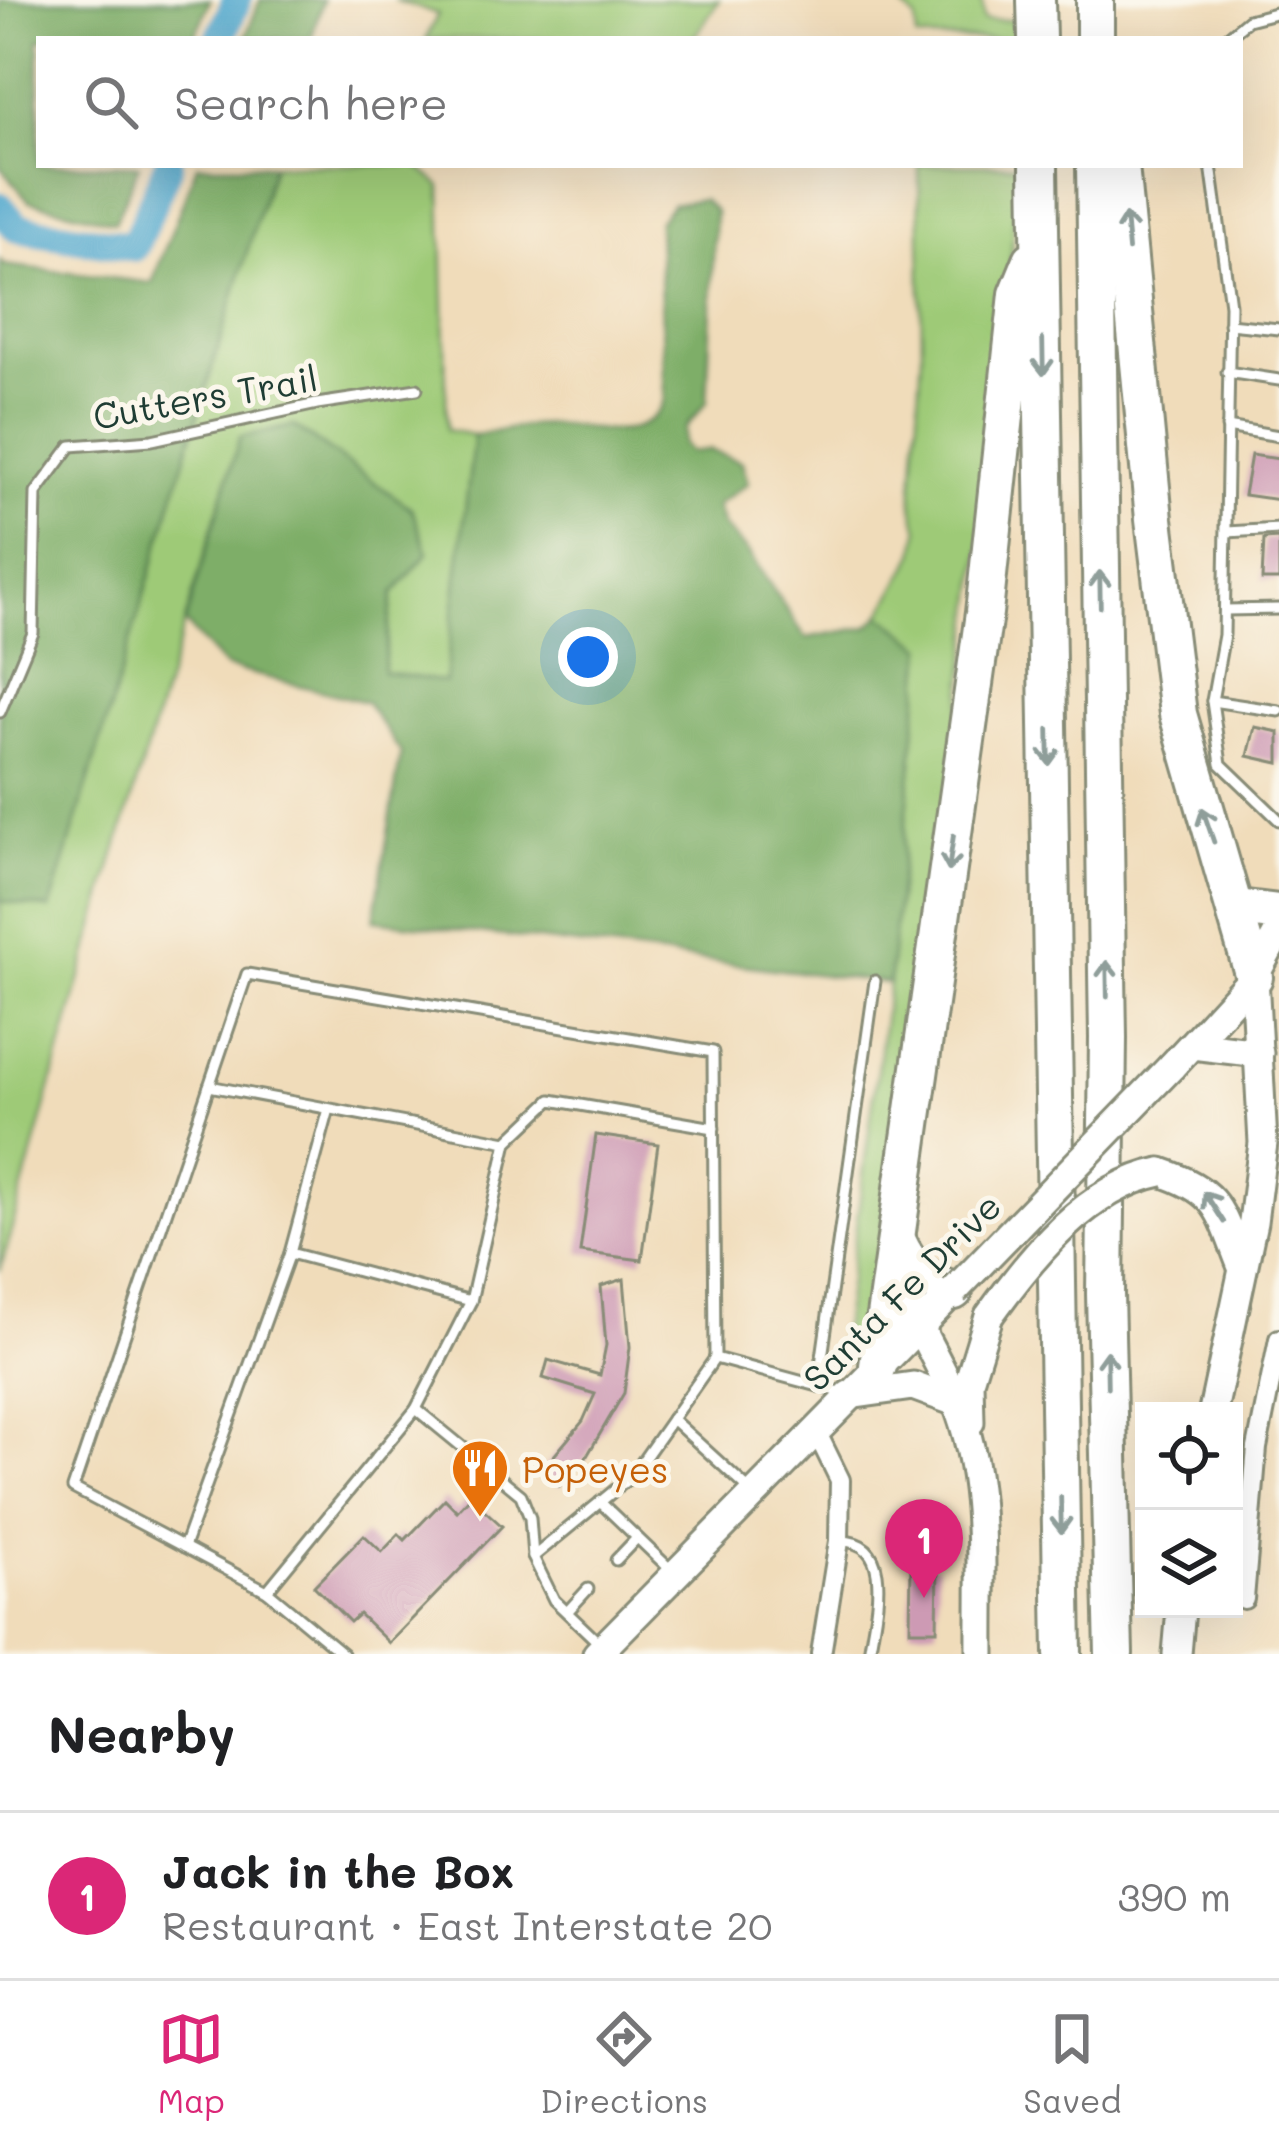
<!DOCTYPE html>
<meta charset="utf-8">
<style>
:root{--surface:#fff;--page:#f6f6f6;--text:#202124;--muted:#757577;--line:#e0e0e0;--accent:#db2777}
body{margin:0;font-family:Mali,sans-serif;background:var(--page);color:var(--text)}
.controls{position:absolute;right:36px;bottom:36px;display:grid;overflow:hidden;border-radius:0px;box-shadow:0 12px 48px #0002}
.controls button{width:108px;height:108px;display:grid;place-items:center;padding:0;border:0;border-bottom:3px solid var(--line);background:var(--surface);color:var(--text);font:60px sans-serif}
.you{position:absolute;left:588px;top:657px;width:42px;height:42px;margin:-30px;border:9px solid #fff;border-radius:50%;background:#1a73e8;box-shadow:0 0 0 18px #1a73e833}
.badge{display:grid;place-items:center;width:78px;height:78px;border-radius:50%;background:var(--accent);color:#fff;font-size:39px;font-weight:700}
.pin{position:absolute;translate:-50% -99px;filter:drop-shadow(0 3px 6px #0008)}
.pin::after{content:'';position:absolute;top:63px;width:42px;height:36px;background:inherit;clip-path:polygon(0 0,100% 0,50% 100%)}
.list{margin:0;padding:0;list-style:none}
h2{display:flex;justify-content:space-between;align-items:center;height:156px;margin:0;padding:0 48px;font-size:51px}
h2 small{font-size:39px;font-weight:400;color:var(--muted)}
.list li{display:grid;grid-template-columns:78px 1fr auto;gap:36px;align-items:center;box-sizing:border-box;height:168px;padding:0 48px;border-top:3px solid var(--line)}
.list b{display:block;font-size:45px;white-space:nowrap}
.list p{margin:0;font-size:39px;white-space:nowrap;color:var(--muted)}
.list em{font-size:39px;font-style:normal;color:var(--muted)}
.icon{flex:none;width:66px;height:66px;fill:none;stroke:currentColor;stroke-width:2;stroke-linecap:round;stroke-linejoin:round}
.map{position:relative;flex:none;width:1279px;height:1654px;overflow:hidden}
.search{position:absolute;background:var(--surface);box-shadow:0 12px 48px #0002;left:36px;right:36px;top:36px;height:132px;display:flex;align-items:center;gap:30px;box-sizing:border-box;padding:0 42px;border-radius:0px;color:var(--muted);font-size:45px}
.sheet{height:324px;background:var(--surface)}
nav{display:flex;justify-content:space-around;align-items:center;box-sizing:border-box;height:168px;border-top:3px solid var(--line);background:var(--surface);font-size:33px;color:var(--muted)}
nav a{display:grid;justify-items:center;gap:6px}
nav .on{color:var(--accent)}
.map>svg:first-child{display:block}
</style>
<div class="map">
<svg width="1279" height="1654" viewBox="0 0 1279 1654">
<rect width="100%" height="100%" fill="#fbf7ec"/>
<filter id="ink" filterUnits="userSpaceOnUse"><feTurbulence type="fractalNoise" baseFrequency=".00833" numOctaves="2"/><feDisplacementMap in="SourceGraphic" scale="24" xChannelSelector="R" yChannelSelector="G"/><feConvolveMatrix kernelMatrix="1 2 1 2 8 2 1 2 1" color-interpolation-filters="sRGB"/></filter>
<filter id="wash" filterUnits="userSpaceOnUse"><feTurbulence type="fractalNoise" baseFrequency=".004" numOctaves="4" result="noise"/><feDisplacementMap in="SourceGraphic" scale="48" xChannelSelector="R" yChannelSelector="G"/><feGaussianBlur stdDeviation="2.7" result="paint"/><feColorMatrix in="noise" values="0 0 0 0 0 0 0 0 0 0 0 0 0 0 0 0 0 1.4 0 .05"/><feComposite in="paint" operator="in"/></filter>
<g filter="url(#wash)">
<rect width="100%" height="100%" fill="#f0dcba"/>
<!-- green -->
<g fill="#9eca77" stroke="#5e8456" stroke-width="3">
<polygon points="394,0 719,0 693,39 426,39 438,14"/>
<polygon points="896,0 982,0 984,20 1017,20 1018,39 917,39 916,19"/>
<polygon points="273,165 416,165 441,186 447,430 474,435 445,683 383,673 393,594 428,553 411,508 294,426 240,437 113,861 0,1271 0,901 50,908"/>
<path d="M919 165H1018C991 560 924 953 866 1344L850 1362 838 1361 889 983 924 647 881 615 915 554 919 530 912 502 922 354Z"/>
</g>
<!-- forest -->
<g fill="#7eae68" stroke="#4e764e" stroke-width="3">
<polygon points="0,0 210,0 194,39 39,39 39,165 139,165 115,222 29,201 0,166"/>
<polygon points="260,0 323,0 311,39 245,39"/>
<polygon points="197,165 273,165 50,909 0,901 0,260 4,265 152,283"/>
<path d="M702 199 715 211 707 402 685 428 683 444 690 452 709 450 742 462 748 483 716 505 723 526 747 551 806 638 868 627 881 615 924 647 889 983 374 920 401 753 366 702 225 667 185 623 240 437 294 426 411 508 428 553 393 594 383 672 445 682 474 435C498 432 526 424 548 424 592 424 641 450 665 400L658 222 672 204Z"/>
</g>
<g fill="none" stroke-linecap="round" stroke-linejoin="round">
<!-- river -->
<g stroke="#51a8ce" stroke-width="30">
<polyline points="220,39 237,0"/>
<polyline points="0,207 17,228 134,247 168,165"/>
</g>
</g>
<g id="blocks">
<!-- building -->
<g fill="#cd9ab4">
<polygon points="1251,455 1279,459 1279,500 1244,495"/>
<polygon points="1279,538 1279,580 1262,580 1264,539"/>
<polygon points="1255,727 1279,732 1279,763 1248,756"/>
<polygon points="596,1135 658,1144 642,1260 580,1252"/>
<polygon points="624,1279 630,1347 624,1393 584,1461 559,1486 543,1469 583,1421 595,1394 543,1378 548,1360 600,1375 606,1345 601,1286"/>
<polygon points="470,1497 502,1526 389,1643 359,1614 350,1622 314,1586 364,1535 382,1552 399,1534 405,1540 445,1499 457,1511"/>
<polygon points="911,1566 938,1566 937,1630 910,1630"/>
</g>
</g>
</g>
<g filter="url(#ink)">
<use href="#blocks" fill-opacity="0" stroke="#888c77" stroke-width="3"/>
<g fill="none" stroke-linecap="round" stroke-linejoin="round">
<!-- lane casing -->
<g stroke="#888c77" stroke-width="15">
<g id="lane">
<polyline points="1225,39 1248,20 1279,12"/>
<polyline points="1211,165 1230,305 1224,635 1212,701 1279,711"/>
<polyline points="1229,324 1279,329"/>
<polyline points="1227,372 1279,380"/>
<polyline points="1227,427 1279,436"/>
<polyline points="1227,532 1279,529"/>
<polyline points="1225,610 1279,609"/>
<polyline points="1212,701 1221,764 1279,820"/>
<polyline points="0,712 33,633 36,493 71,446 152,440 317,404 417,389"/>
<polyline points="209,1086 507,1142 471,1301 416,1409 267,1591"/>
<polyline points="507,1142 551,1100 714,1128"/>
<polyline points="290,1253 329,1109"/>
<polyline points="818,1386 875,981"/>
<polyline points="416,1409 521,1495 530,1518 533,1557 554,1600 602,1646"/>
<polyline points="672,1419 753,1493"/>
<polyline points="600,1502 671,1570"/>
<path d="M841 1541C897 1542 874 1616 869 1654"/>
<polyline points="184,1547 290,1253 471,1301"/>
<polyline points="533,1557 632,1476 715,1358"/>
<polyline points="616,1560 637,1538"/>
<polyline points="567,1612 588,1589"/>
<polyline points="343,1654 267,1591 73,1488 247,974 713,1052 715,1358 844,1393"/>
</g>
</g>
<!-- street casing -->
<g stroke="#888c77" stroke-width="24">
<g id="street">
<polyline points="815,1429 840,1480 839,1541 821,1654"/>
<polyline points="1244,1599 1257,1448 1279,1339"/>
</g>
</g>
<!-- secondary casing -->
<g stroke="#888c77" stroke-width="33">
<g id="secondary">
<polyline points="1192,1045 1259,1053"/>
<polyline points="1171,1067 1254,977 1279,931"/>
<path d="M1161 1172C1221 1192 1220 1212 1242 1267"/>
<path d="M919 1326C931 1351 946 1376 956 1402 988 1481 980 1571 981 1654"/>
<polyline points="849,1395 913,1386 956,1402"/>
<polyline points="1213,1411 1253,1222 1263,1143 1254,977"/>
<polyline points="970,1422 969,1381 989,1316"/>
<polyline points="597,1654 954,1291"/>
<polyline points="1177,1654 1181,1609"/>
</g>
</g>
<!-- highway casing -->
<g stroke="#888c77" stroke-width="42">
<g id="highway">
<polyline points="1036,0 1037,39"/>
<polyline points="1095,0 1095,39"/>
<polyline points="1039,165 1063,1654"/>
<polyline points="1095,165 1108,1038 1105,1294 1114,1654"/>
<polyline points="1120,165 1154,519 1178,714 1254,977"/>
<polyline points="1238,908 1279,913"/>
<path d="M898 1242C911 1271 925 1279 954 1291"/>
<polyline points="893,1279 919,1326"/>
<polyline points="878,1366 984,613 1018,294 1032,260"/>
</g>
</g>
<!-- lane -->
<use href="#lane" stroke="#fff" stroke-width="9"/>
<!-- street -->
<use href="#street" stroke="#fff" stroke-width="18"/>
<!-- secondary -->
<use href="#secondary" stroke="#fff" stroke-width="27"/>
<!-- highway -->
<use href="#highway" stroke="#fff" stroke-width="36"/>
<!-- secondary-bridge casing -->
<g stroke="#888c77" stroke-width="33" stroke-linecap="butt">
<g id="secondary-bridge">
<polyline points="954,1291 1171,1067"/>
<path d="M989 1316C1032 1256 1087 1187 1161 1172"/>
</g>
</g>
<!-- secondary-bridge -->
<use href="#secondary-bridge" stroke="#fff" stroke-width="27"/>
</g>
<!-- one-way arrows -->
<defs><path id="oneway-shaft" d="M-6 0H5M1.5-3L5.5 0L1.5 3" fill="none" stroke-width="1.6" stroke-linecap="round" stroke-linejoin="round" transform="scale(3)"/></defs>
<g stroke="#8f9e9a">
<use href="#oneway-shaft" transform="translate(1127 232) rotate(-95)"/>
<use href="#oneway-shaft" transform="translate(1043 357) rotate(89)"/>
<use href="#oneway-shaft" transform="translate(1100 589) rotate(-91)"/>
<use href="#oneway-shaft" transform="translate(1049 747) rotate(89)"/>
<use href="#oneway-shaft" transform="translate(1208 825) rotate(-109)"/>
<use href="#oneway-shaft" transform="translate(951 853) rotate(98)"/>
<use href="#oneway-shaft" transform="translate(1107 979) rotate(-91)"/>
<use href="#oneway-shaft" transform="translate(1214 1207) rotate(-123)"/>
<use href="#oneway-shaft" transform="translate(1107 1369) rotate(-91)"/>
<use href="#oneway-shaft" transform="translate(1061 1515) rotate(89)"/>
</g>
</g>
<!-- icons -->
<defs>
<g id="restaurant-pin" transform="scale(3)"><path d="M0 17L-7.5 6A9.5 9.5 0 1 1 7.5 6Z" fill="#e8710a" stroke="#fbf7ec"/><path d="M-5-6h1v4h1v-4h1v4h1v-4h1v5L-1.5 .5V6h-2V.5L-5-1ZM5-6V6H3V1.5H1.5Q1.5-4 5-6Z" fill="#fff"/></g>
</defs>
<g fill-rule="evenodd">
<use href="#restaurant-pin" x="480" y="1468"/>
</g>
<g text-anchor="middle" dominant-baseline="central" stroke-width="10" stroke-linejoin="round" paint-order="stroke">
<!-- street labels -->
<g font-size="36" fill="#1f3d34" stroke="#fbf7ec">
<text transform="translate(205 396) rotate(-10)">Cutters Trail</text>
<text transform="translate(901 1291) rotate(-45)">Santa Fe Drive</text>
</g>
<!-- food labels -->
<g font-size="36" fill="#c56008" stroke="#fbf7ec" text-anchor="start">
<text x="522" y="1468">Popeyes</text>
</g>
</g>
</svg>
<div class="controls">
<button><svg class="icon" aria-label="locate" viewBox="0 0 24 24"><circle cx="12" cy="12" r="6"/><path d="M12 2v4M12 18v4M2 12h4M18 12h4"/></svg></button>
<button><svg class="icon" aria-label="layers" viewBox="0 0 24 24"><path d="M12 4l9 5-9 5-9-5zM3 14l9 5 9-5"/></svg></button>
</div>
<div class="you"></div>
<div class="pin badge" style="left:924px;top:1598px">1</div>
<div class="search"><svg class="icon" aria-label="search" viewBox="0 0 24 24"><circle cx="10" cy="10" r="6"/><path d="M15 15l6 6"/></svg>Search here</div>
</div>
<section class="sheet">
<h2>Nearby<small></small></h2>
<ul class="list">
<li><span class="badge">1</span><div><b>Jack in the Box</b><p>Restaurant · East Interstate 20</p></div><em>390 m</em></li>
</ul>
</section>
<nav>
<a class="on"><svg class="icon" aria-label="map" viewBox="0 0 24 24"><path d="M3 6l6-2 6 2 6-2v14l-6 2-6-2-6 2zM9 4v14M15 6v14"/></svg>Map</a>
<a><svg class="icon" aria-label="directions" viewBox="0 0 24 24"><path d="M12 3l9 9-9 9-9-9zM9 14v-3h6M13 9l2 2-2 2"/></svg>Directions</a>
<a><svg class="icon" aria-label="saved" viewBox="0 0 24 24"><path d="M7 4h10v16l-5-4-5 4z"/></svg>Saved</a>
</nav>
